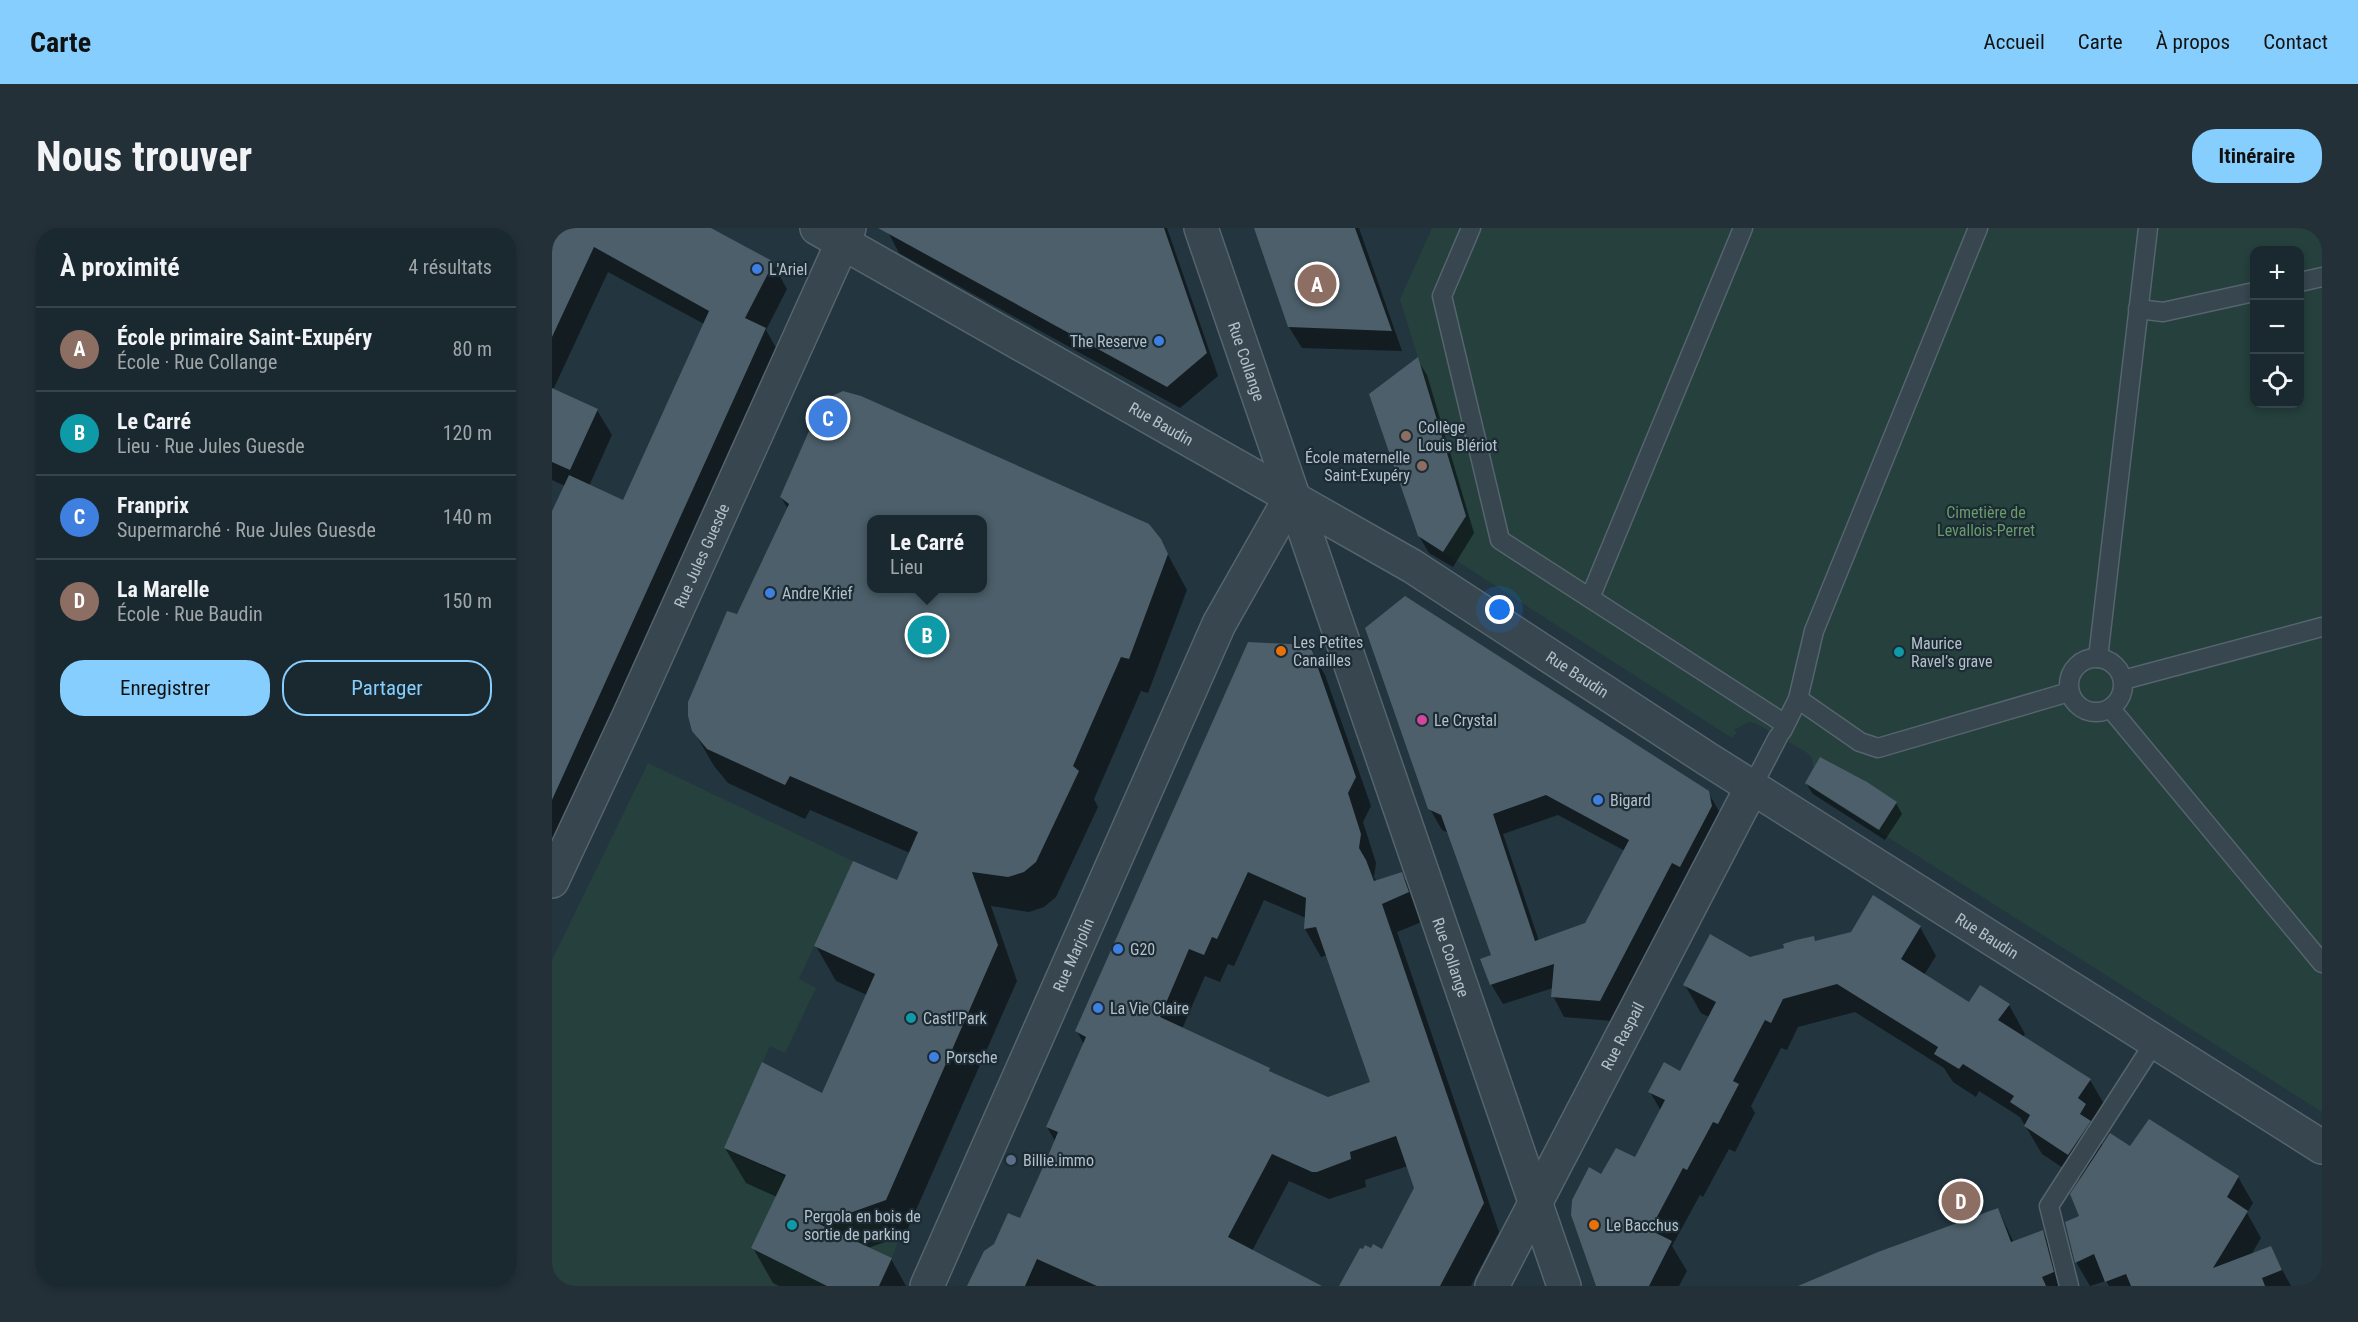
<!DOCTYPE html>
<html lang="fr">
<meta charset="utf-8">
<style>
:root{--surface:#1a282f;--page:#233037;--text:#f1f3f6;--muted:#9fa6aa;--line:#38444b;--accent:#85cefd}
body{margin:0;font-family:"Roboto Condensed",sans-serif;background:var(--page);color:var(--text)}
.controls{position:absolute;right:18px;top:18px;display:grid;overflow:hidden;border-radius:12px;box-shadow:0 3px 9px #0003}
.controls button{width:54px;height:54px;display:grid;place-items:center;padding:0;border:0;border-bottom:2px solid var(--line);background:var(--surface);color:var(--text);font:30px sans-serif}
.you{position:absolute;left:948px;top:382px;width:21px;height:21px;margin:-15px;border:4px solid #fff;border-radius:50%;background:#1a73e8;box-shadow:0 0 0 9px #1a73e833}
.badge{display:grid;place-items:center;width:39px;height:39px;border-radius:50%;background:var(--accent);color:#fff;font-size:20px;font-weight:700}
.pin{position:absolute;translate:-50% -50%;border:3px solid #fff;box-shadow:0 2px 6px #0006}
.popup{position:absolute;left:315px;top:287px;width:120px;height:78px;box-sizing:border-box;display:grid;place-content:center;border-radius:12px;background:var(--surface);filter:drop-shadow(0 2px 4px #0005);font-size:20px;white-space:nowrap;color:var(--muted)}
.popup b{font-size:22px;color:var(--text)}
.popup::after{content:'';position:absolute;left:50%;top:100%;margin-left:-12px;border:12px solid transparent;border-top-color:var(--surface)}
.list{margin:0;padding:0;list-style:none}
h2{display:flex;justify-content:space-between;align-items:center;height:78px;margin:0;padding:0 24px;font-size:26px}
h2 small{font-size:20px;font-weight:400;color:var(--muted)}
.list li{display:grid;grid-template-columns:39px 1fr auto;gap:18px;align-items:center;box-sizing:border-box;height:84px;padding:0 24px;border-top:2px solid var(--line)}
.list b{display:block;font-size:22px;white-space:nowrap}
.list p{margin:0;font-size:20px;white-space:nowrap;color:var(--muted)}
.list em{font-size:20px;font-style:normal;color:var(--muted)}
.actions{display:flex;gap:12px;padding:18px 24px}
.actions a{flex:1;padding:14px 0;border:2px solid var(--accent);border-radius:24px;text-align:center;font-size:21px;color:var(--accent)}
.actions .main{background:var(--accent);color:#111}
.icon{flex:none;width:33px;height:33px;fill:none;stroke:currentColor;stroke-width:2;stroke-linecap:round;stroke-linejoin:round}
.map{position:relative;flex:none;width:1770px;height:1058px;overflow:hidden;border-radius:24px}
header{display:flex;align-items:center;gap:36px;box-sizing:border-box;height:84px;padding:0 30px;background:var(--accent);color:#111}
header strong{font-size:28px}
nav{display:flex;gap:33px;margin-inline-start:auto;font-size:21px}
.intro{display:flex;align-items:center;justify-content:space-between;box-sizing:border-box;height:144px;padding:0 36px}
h1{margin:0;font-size:42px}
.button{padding:15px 27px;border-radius:24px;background:var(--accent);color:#111;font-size:21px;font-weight:700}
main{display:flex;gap:36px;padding:0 36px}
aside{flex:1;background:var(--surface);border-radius:24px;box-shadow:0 3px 9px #0003}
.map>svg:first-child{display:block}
</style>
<header>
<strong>Carte</strong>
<nav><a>Accueil</a><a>Carte</a><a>À propos</a><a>Contact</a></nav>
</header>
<div class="intro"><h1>Nous trouver</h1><a class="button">Itinéraire</a></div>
<main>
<aside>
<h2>À proximité<small>4 résultats</small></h2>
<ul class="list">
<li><span class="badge" style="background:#8d6e63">A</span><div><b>École primaire Saint-Exupéry</b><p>École · Rue Collange</p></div><em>80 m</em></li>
<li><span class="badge" style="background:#0f9aa8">B</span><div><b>Le Carré</b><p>Lieu · Rue Jules Guesde</p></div><em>120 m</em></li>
<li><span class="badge" style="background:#3f7fe0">C</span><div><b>Franprix</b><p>Supermarché · Rue Jules Guesde</p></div><em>140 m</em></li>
<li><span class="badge" style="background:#8d6e63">D</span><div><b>La Marelle</b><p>École · Rue Baudin</p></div><em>150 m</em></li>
</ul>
<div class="actions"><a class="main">Enregistrer</a><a>Partager</a></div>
</aside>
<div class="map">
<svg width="1770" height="1058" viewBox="0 0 1770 1058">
<rect width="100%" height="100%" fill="#23353f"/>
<!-- green -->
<g fill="#25403d" fill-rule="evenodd">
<path d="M880 0H1770V884L1252 556 1256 550 1257 551 1261 539 1260 530 1254 524 1203 495 1196 494 1182 502 1185 504 1180 510 891 324 914 288 848 71ZM1702 22H1748V176H1702Z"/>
<polygon points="96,535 301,633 247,751 264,760 233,825 218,818 172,920 349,1005 340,1030 221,975 199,1020 275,1058 0,1058 0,732"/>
</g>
<!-- shadow -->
<g fill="#0007" fill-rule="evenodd">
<path d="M0 0H156L221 36 235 61 214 102 228 127 0 627V287L13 258 0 252ZM56 44 152 96 72 274 37 258 60 207 45 182 1 162Z"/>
<polygon points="334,0 615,0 666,148 628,180 347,25"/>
<polygon points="703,0 807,0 850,123 750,120 737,99"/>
<polygon points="865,131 875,147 922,305 901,339 877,325 867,308"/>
<path d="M269 179 608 312 635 362 596 465 589 463 542 571 546 579 504 669 492 679 477 684 439 678 465 753 353 1007 316 1020 339 1031 354 1058H227L221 1055 201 1020 225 969 194 955 173 920 271 867 315 767 284 753 264 718 346 654 358 625 258 582 253 591 176 555 162 538 141 502 186 388 236 281 229 269ZM320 292H430V360H320Z"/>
<path d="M815 401 1156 564 1168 585 1139 658 1132 654 1060 793 1012 789 1001 768V760L951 776 939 756 941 728 897 605 890 602 878 581ZM1006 587 1073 623 1034 696 987 713 951 606Z"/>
<path d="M757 419 773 447 819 578 811 594 824 635 822 649 825 654 850 646 866 674 872 693 845 704 947 1004 919 1058H789L831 1023 863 960 856 938 813 952 814 959 777 971 737 953 700 1023 767 1058H417L444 1017 469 992 503 913 495 899 532 817 525 803ZM712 672 754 690 753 701 769 729 775 727 820 855 776 870 719 846 717 842 630 801 653 748 668 754 676 736 682 738Z"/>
<polygon points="1254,555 1344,575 1350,586 1333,612 1261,566"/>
<polygon points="1368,699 1384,728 1372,747 1418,776 1457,777 1473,806 1471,809 1538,852 1555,881 1547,910 1551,918 1579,920 1686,949 1701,975 1695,985 1709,1010 1699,1027 1718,1019 1739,1058 1557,1058 1554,1053 1538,1058 1524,1034 1529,989 1529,952 1490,926 1468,889 1427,863 1424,869 1401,854 1392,840 1303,784 1246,799 1235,822 1229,820 1199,878 1203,885 1183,924 1177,921 1151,969 1148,967 1120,1018 1135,1043 1127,1058 1045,1058 1050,948 1084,931 1109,883 1098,864 1129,845 1157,789 1149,785 1133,757 1198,730 1234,721 1261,710 1264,714"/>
<polygon points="1446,981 1462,1015 1491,1004 1502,1024 1511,1058 1297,1058"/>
</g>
<!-- building -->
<g fill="#4c5f6a" fill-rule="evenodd">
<polygon points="0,0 159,0 222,34 193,90 214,100 0,572 0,283 17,247 71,272 157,83 42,19 0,109"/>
<polygon points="326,0 612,0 655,125 615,159"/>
<polygon points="702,0 803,0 840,103 736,99"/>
<polygon points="866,129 914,288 891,324 866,308 817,166"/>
<polygon points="0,160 46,181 18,242 0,234"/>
<path d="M291 163 309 168 597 296 609 311 616 326 577 431 569 429 521 538 527 543 484 634 472 644 456 649 420 644 446 717 334 972 267 996 340 1030 327 1058H275L199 1020 234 947 172 920 210 834 270 865 323 746 262 718 301 633 345 652 366 604 238 548 233 557 155 521 140 503 136 488V474L175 383 185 386 237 276 228 269 268 178 280 168ZM320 291H430V360H320Z"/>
<path d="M853 368 1157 563 1160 578 1128 639 1120 635 1048 773 999 769 1002 736 938 757 928 731 939 727 889 587 876 581 813 400ZM994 567 1077 612 1033 695 983 713 941 586Z"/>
<path d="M696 414 758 417 804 549 796 565 809 606 807 620 814 632 822 653 850 644 857 664 830 676 932 975 888 1058H787L808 1020 811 1021 813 1017 819 1020 821 1016 830 1021 862 960 844 908 798 924 799 931 765 944H760L720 926 676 1009 770 1058H545L485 1031 473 1058H415L432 1023 442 1016 456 985 468 990 496 928 506 904 494 899 534 809 523 803ZM696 644 754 670 752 701 764 699 818 854 776 869 717 843 718 840 608 789 637 721 652 727 660 709 665 711Z"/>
<polygon points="1268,529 1315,554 1345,574 1327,602 1253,555"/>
<polygon points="1321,667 1369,698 1349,731 1417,774 1428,757 1458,776 1446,792 1539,851 1526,870 1534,876 1528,886 1539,893 1516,927 1472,898 1478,887 1458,874 1462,868 1411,836 1407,841 1382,826 1386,819 1285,756 1231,771 1219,795 1213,792 1181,853 1187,856 1166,896 1161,894 1135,942 1131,940 1098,1002 1120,1013 1097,1058 1044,1058 1019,987 1020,972 1037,939 1049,946 1064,920 1083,929 1113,872 1096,864 1112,834 1128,843 1164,774 1131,757 1158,706 1198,729 1232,720 1231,716 1244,712 1262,708 1263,713 1299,704"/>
<polygon points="1597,891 1687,948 1675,969 1696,983 1661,1040 1719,1018 1730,1042 1710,1050 1713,1058 1579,1058 1574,1046 1553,1054 1542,1026 1523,1035 1513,994 1527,988 1518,966 1558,905 1578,918"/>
<polygon points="1446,980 1459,1014 1491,1002 1502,1044 1490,1049 1494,1058 1246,1058 1326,1024"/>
</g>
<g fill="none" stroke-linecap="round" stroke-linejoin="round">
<!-- service casing -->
<g stroke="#55646d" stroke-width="21">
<g id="service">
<polyline points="919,0 890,68 948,312 1233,496"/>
<polyline points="1748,54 1770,49"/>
<polyline points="1586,81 1611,84 1702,64"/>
<polyline points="1038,370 1191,0"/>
<circle cx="1544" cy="457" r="27"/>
<polyline points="1546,430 1596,0"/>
<polyline points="1571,452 1770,399"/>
<polyline points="1246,471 1308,514 1326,520 1517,464"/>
<polyline points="1559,481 1770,735"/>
<polyline points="1230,503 1246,471 1262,403 1426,0"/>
<polyline points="1200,559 1226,509"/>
<polyline points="1517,1058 1497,978 1602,815"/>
</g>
</g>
<!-- minor casing -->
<g stroke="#55646d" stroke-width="36">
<g id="minor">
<path id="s1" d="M265 0 860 338 1157 532 1770 919"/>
<path id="s2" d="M649 0 1012 1058"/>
<path id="s3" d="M0 653 77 488 297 0"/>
<path id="s4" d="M375 1058 667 396 739 269"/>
<path id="s5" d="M940 1058 1200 559"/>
</g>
</g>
<!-- service -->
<use href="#service" stroke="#37464f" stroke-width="18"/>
<!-- minor -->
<use href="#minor" stroke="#37464f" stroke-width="33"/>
</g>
<!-- markers -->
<g fill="#3f7fe0" stroke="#1c2b34" stroke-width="2">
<circle cx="205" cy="41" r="6"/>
<circle cx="607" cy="113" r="6"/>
<circle cx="218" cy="365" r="6"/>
<circle cx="1046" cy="572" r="6"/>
<circle cx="566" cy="721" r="6"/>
<circle cx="546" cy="780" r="6"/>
<circle cx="382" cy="829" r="6"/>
</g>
<g fill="#8d6e63" stroke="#1c2b34" stroke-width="2">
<circle cx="854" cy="208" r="6"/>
<circle cx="870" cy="238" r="6"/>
</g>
<g fill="#e8710a" stroke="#1c2b34" stroke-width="2">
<circle cx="729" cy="423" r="6"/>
<circle cx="1042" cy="997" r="6"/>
</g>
<g fill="#0f9aa8" stroke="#1c2b34" stroke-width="2">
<circle cx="1347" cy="424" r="6"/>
<circle cx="359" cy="790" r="6"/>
<circle cx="240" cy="997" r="6"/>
</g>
<circle fill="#d1479c" stroke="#1c2b34" stroke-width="2" cx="870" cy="492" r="6"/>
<circle fill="#5c6f8a" stroke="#1c2b34" stroke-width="2" cx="459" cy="932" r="6"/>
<g text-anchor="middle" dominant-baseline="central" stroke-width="4.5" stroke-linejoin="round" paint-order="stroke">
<!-- poi labels -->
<g font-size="16" fill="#b3c1ca" stroke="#1c2b34" text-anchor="start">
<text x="217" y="41">L'Ariel</text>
<text x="595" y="113" text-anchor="end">The Reserve</text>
<text x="866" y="199">Collège<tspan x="866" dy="18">Louis Blériot</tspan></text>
<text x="858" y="229" text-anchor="end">École maternelle<tspan x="858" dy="18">Saint-Exupéry</tspan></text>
<text x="230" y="365">Andre Krief</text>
<text x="741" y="414">Les Petites<tspan x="741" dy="18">Canailles</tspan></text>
<text x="1359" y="415">Maurice<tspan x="1359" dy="18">Ravel’s grave</tspan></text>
<text x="882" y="492">Le Crystal</text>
<text x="1058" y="572">Bigard</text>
<text x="578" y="721">G20</text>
<text x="558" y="780">La Vie Claire</text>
<text x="371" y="790">Castl'Park</text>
<text x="394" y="829">Porsche</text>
<text x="471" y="932">Billie.immo</text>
<text x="252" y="988">Pergola en bois de<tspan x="252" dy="18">sortie de parking</tspan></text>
<text x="1054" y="997">Le Bacchus</text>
</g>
<!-- street labels -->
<g font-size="16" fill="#b3c1ca" stroke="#1c2b34">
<text stroke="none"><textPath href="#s2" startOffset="141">Rue Collange</textPath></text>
<text stroke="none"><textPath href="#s1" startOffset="396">Rue Baudin</textPath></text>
<text stroke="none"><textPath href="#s3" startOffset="358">Rue Jules Guesde</textPath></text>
<text stroke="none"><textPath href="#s1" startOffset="882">Rue Baudin</textPath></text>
<text stroke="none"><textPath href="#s1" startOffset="1368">Rue Baudin</textPath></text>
<text stroke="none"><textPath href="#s4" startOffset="362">Rue Marjolin</textPath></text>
<text stroke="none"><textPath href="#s2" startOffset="771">Rue Collange</textPath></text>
<text stroke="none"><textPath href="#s5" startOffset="282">Rue Raspail</textPath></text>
</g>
<!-- park labels -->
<g font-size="16" fill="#699c69" stroke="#1c2b34">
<text x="1434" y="284">Cimetière de<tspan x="1434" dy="18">Levallois-Perret</tspan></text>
</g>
</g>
</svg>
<div class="controls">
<button>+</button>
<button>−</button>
<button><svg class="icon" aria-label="locate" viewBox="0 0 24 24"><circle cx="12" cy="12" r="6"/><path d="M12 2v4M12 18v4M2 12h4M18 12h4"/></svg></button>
</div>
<div class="you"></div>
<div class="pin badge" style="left:765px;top:56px;background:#8d6e63">A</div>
<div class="pin badge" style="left:375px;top:407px;background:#0f9aa8">B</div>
<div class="popup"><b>Le Carré</b>Lieu</div>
<div class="pin badge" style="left:276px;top:190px;background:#3f7fe0">C</div>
<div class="pin badge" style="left:1409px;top:973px;background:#8d6e63">D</div>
</div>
</main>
